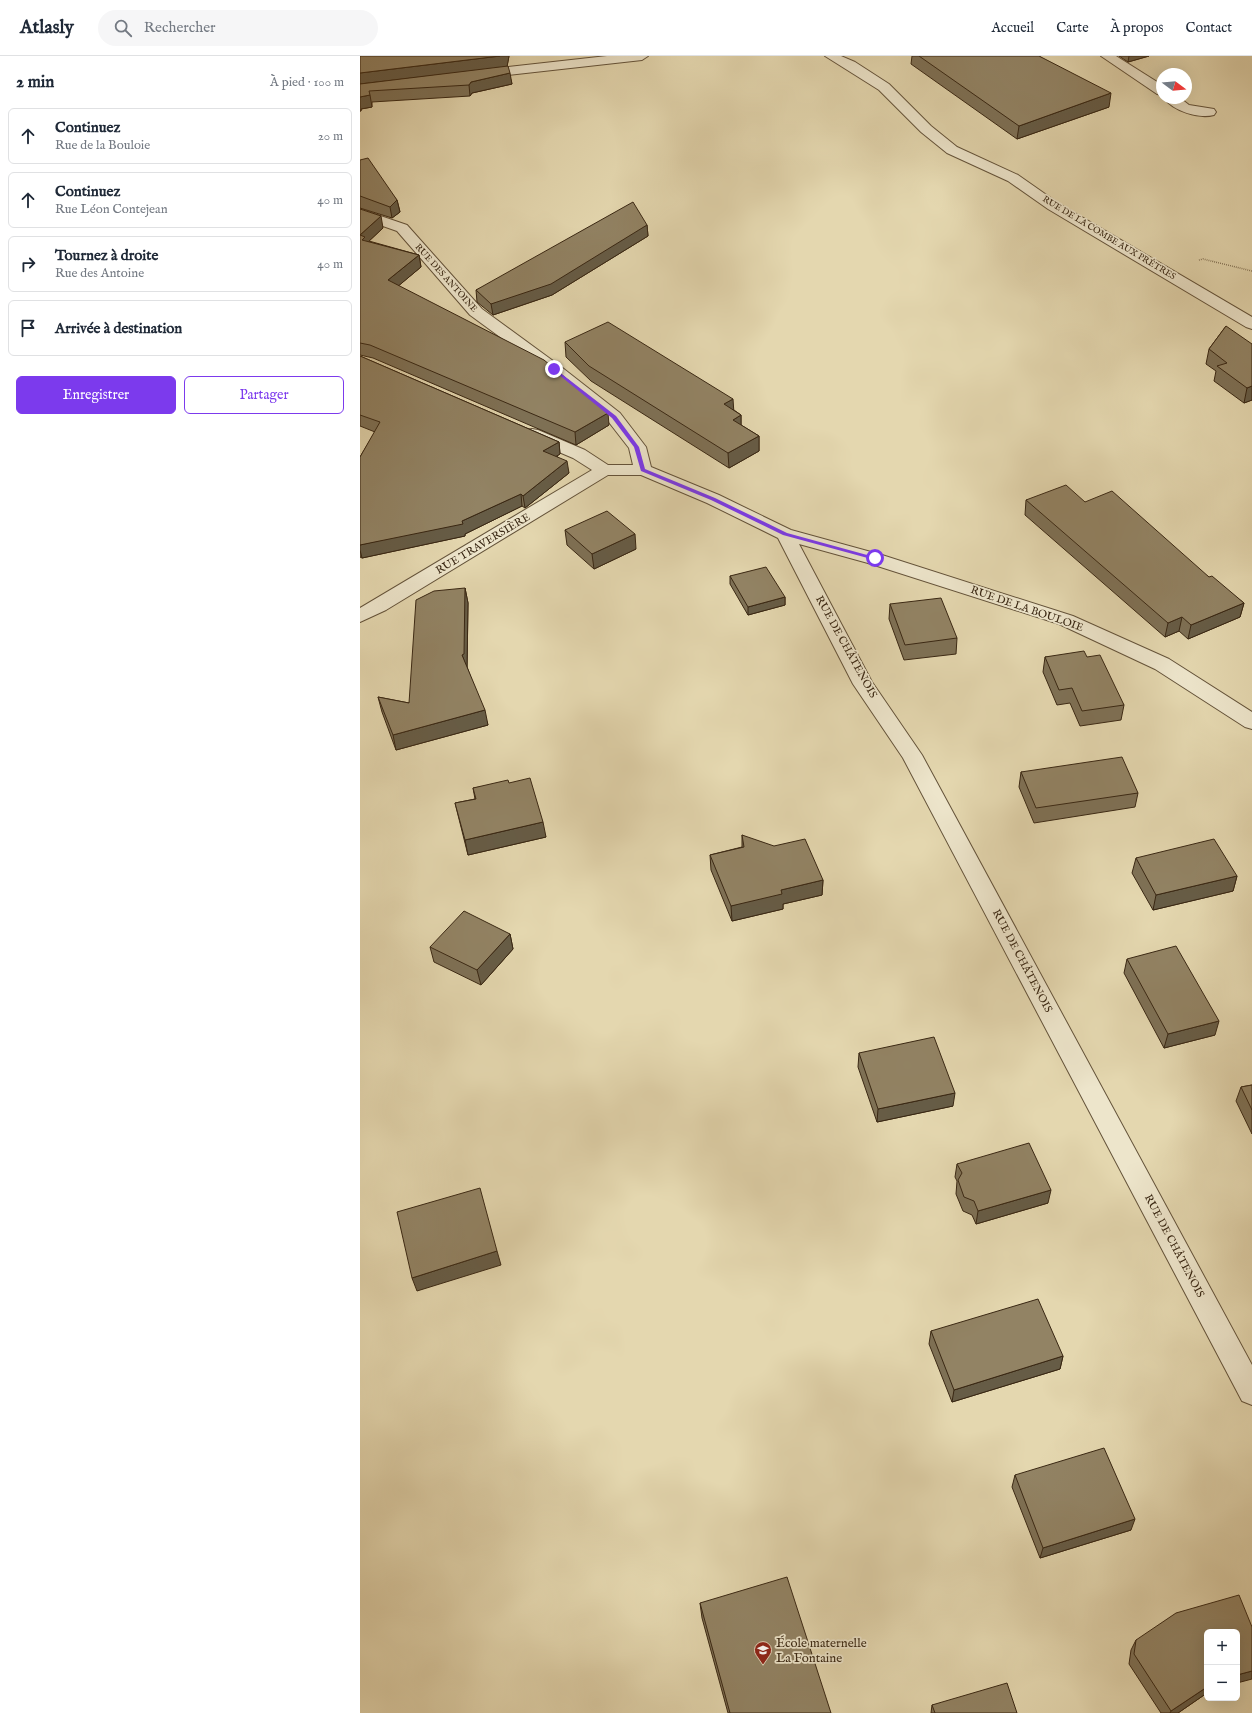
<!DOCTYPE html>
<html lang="fr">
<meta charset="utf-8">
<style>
:root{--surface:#fff;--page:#f6f6f7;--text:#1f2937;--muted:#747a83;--line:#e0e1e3;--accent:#7c3aed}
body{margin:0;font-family:"IM FELL English",serif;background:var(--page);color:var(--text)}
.controls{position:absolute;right:12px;bottom:12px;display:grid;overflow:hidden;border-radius:6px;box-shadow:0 4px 16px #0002}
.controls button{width:36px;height:36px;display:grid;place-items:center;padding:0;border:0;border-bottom:1px solid var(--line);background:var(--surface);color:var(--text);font:20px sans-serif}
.compass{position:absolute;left:796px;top:12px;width:36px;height:36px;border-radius:50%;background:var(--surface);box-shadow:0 4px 16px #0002;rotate:106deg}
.stop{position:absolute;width:12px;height:12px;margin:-9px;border:3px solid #7c3aed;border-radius:50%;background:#fff}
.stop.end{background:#7c3aed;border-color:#fff;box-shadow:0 1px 4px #0008}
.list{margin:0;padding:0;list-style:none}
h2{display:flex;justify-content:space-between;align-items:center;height:52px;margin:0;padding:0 16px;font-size:17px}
h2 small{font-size:13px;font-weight:400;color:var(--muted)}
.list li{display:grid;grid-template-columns:26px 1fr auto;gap:12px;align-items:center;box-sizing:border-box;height:56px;margin:0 8px 8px;padding:0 8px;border:1px solid var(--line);border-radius:6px}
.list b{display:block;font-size:15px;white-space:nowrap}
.list p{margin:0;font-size:13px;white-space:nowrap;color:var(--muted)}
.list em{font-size:13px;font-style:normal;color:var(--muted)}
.actions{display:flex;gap:8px;padding:12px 16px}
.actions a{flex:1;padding:9px 0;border:1px solid var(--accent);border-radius:6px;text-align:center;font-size:14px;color:var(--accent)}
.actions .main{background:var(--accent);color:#fff}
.icon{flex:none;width:22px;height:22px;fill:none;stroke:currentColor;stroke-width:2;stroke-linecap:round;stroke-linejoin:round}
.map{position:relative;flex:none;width:892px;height:1657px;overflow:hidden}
header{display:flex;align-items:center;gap:24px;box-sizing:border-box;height:56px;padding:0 20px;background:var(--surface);border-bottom:1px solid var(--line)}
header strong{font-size:19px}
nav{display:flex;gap:22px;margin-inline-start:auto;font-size:14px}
.search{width:280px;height:36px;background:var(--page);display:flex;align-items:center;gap:10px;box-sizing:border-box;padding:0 14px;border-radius:22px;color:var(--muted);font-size:15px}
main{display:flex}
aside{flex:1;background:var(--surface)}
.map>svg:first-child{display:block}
</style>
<header>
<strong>Atlasly</strong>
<div class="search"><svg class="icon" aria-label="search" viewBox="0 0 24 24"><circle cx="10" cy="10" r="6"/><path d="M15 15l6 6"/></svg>Rechercher</div>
<nav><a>Accueil</a><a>Carte</a><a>À propos</a><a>Contact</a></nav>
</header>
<main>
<aside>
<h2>2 min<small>À pied · 100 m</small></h2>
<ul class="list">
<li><svg class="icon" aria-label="ahead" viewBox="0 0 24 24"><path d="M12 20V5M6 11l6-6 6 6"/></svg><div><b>Continuez</b><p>Rue de la Bouloie</p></div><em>20 m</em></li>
<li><svg class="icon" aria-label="ahead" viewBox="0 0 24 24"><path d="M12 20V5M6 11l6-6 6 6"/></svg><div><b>Continuez</b><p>Rue Léon Contejean</p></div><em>40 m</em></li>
<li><svg class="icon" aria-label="right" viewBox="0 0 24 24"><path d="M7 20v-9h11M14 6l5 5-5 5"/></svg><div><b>Tournez à droite</b><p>Rue des Antoine</p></div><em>40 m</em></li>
<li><svg class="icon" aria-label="arrive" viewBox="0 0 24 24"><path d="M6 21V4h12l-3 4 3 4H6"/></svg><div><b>Arrivée à destination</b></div></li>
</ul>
<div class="actions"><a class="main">Enregistrer</a><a>Partager</a></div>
</aside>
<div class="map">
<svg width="892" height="1657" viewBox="0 0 892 1657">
<rect width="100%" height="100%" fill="#e4d7af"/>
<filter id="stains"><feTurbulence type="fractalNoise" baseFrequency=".005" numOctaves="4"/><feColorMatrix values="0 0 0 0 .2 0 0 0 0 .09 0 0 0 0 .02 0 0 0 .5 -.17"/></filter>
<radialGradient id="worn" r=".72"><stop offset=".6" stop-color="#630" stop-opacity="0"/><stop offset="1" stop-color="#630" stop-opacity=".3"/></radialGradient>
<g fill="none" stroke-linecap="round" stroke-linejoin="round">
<!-- minor casing -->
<g stroke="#64533a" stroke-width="2">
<g id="minor">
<polygon points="247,0 288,0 282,4 121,22 114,18 121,14"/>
<polygon points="465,0 481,0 495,6 529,28 571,70 597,91 658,119 698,147 892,261 892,273 886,271 688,153 648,125 587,97 561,76 519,34"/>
<polygon points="741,0 756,0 802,29 802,39 797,38"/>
<path d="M804 42H820L829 49 854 53 856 56 854 59C839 63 813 55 804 42Z"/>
<polygon points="0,153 47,169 122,253 200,310 260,357 286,391 291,411 359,439 431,474 522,499 713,560 809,603 892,656 892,673 885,671 795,613 699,568 508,507 439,488 512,626 562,699 892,1309 892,1349 882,1345 543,702 493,628 418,482 347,447 281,419 248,419 26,554 0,566 0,552 232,414 213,402 166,382 163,378 166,374 172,373 178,374 225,394 248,409 273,409 269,392 248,365 188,316 110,259 37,175 0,162"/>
</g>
</g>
<!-- path -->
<polyline stroke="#392713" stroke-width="1.5" stroke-dasharray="0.5 1.5" stroke-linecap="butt" points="839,204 843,203 892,215"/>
<!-- minor -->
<use href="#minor" fill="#ede5cb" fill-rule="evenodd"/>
</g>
<!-- wall -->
<g fill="#7e7156" stroke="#392713">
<polygon points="0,0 149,0 147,10 152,28 112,37 110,40 12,46 12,51 1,53 1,55 0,55"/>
<polygon points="552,0 679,0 749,51 657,83 551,8"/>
<polygon points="759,0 789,0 768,6"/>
<polygon points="0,104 37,144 40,156 32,162 0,152"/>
<polygon points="0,153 23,172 9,185 59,199 61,211 38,230 249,369 216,389 13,302 0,299"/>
<polygon points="287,169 288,180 192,239 133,259 117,246 116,234"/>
<polygon points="866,270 892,344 884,347 854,325 856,315 846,308 849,293"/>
<polygon points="205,286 374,354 381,359 381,369 399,380 399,395 369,412 231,325 206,301"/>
<polygon points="0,300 199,386 200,398 197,400 209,417 165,452 162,450 105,478 105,480 2,502 0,501 0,401 15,376 0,370"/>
<polygon points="666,444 725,446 849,521 884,547 880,561 828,583 819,575 805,581 665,459"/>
<polygon points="205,474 276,493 234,513 207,489"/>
<polygon points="370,520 425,541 425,549 388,559 370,528"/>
<polygon points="105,532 108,547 107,611 128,669 36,694 22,656 18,641 49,647"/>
<polygon points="530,548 597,582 596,598 544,604 529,563"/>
<polygon points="685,601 727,601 764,649 761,664 720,670 710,647 697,649 683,616"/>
<polygon points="661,716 778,737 775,751 674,767 659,731"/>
<polygon points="149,727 186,781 108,799 95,747 115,743 113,732"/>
<polygon points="382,779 463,824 462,839 423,848 423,853 372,865 351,814 350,799 382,791"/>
<polygon points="776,802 877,820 873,835 793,854 772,817"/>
<polygon points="150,878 153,893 121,929 74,906 70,891"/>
<polygon points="767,903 855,979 804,992 764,917"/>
<polygon points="499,997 593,1050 517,1066 498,1011"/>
<polygon points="892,1029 892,1078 876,1045 881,1031"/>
<polygon points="597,1108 688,1147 616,1168 612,1159 603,1155 596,1138 597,1125 595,1121"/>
<polygon points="571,1275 703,1300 700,1313 592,1346 569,1288"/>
<polygon points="655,1419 771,1474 680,1502 652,1431"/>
<polygon points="340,1547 471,1657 368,1657 342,1562"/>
<polygon points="847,1576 847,1637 818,1657 801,1657 769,1608 771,1594 776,1584"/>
<polygon points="572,1649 657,1657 571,1657"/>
</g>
<!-- shaded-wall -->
<g fill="#665c46" stroke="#392713">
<polygon points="140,0 149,0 147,11 0,28 0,17"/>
<polygon points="769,0 789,0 768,6"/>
<polygon points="150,17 152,28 112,37 110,40 109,29 111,26"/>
<polygon points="751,37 749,51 657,83 659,70"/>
<polygon points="10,39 12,51 1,53 1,55 0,55 0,41"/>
<polygon points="37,144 40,156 32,162 30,151"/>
<polygon points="21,160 23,172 7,187 8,193 0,179"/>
<polygon points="287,169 288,180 192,239 133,259 131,248"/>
<polygon points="59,199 61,211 30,237 28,224"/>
<polygon points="892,330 892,344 884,347 887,332"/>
<polygon points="373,343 374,358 364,348"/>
<polygon points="248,357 249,369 216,389 215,376"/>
<polygon points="381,359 381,374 373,364"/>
<polygon points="399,380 399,395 369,412 368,397"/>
<polygon points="199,386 200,398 185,407 183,395"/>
<polygon points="207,405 209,417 165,452 163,440"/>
<polygon points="161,438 162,450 105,478 105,480 2,502 0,494 0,489 102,465"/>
<polygon points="275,478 276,493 234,513 232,498"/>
<polygon points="105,532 108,547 107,613 102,599"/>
<polygon points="425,541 425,549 388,559 388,551"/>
<polygon points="884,547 880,561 828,583 831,569"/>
<polygon points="822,561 819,575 805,581 808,567"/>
<polygon points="125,654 128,669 36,694 33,679"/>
<polygon points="183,766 186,781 108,799 105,784"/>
<polygon points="877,820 873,835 793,854 796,839"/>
<polygon points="463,824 462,839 423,848 423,853 372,865 371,850 421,834"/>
<polygon points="150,878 153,893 121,929 117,914"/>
<polygon points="859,965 855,979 804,992 808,978"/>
<polygon points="595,1037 593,1050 517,1066 518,1053"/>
<polygon points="691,1134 688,1147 616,1168 618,1155"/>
<polygon points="137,1195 141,1209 57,1235 52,1222"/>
<polygon points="703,1300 700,1313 592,1346 594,1334"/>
<polygon points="775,1463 771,1474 680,1502 683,1492"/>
<polygon points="892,1615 892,1623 877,1627 877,1619"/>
<polygon points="847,1631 847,1637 818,1657 810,1657 811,1655"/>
</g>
<!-- building -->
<g fill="#928364" stroke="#392713">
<polygon points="0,0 140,0 0,17"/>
<polygon points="559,0 679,0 751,37 659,70"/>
<polygon points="148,10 150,17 111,26 109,29 9,35 10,39 0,41 0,28"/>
<polygon points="8,102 37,144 30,151 0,140 0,104"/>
<polygon points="273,146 287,169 191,228 131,248 116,234"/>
<polygon points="0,153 21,160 0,179 5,181 2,184 59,199 28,224 184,304 248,357 215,376 10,289 0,287"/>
<polygon points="248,266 373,343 364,348 381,359 373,364 399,380 368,397 229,310 205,286"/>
<polygon points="866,270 892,288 892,330 887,332 857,310 867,307 849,293"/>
<polygon points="0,300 199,386 183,395 207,405 163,440 161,438 102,465 103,468 0,489 0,401 20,366 0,359"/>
<polygon points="706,429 725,446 752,435 849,521 852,520 884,547 831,569 822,561 808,567 666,444"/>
<polygon points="247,455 275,478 232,498 205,474"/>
<polygon points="406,511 425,541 388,551 370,520"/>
<polygon points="105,532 104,598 102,599 125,654 33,679 18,641 49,647 56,544 74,535"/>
<polygon points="581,542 597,582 545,589 530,548"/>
<polygon points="724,595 727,601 740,599 764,649 722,655 712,632 699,634 685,601"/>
<polygon points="762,701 778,737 676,752 661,716"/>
<polygon points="170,722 183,766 105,784 95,747 116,743 113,732 148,724 149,727"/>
<polygon points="382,779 414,790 445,783 463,824 421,834 422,838 371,850 350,799 384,791"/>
<polygon points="854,783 877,820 796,839 776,802"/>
<polygon points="104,855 150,878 117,914 70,891"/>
<polygon points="816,890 859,965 808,978 767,903"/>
<polygon points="574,981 595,1037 518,1053 499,997"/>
<polygon points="892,1029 892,1054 881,1031"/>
<polygon points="669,1087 691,1134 618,1155 614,1145 604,1141 598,1124 602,1117 597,1108"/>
<polygon points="120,1132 137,1195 52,1222 37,1156"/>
<polygon points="678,1243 703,1300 594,1334 571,1275"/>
<polygon points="744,1392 775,1463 683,1492 655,1419"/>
<polygon points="427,1521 471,1657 370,1657 340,1547"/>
<polygon points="879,1539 892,1571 892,1615 877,1619 877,1576 847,1576 847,1631 811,1655 774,1598 776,1584 816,1557"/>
<polygon points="647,1627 657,1657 575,1657 572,1649"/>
</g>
<!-- route -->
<polygon fill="#7c3aed" points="194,312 256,360 279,391 285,413 355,442 427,477 518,502 515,504 423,479 351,444 281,415 274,391 252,362 193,314"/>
<!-- icons -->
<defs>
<g id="school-pin" transform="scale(0.9)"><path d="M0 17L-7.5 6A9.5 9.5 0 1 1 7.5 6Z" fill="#8f2418" stroke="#ede5cb"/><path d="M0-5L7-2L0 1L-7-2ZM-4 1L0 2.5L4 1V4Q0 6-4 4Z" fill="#fff"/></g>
</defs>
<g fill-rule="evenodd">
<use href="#school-pin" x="403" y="1594"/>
</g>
<g text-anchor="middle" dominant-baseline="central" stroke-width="3.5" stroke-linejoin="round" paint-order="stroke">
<!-- far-street labels -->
<g font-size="9" fill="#392713" stroke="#ede5cb">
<text transform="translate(749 182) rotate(31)">RUE DE LA COMBE AUX PRÊTRES</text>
<text transform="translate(86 222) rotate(48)">RUE DES ANTOINE</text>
</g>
<!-- street labels -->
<g font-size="11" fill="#392713" stroke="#ede5cb">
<text transform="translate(123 488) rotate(-31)">RUE TRAVERSIÈRE</text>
<text transform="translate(667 553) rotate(19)">RUE DE LA BOULOIE</text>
<text transform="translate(486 591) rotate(61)">RUE DE CHÂTENOIS</text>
<text transform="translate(662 905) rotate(62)">RUE DE CHÂTENOIS</text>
<text transform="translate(814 1190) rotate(62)">RUE DE CHÂTENOIS</text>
</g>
<!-- near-poi labels -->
<g font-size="13" fill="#392713" stroke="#ede5cb" text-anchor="start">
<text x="416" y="1587">École maternelle<tspan x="416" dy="15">La Fontaine</tspan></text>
</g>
</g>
<rect width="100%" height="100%" filter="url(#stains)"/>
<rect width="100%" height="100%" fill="url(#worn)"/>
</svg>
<div class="controls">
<button>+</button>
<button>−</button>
</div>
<svg class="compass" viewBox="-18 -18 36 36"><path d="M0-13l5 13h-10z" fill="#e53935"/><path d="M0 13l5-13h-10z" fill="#747a83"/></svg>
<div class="stop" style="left:515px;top:502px"></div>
<div class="stop end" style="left:194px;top:313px"></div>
</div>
</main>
